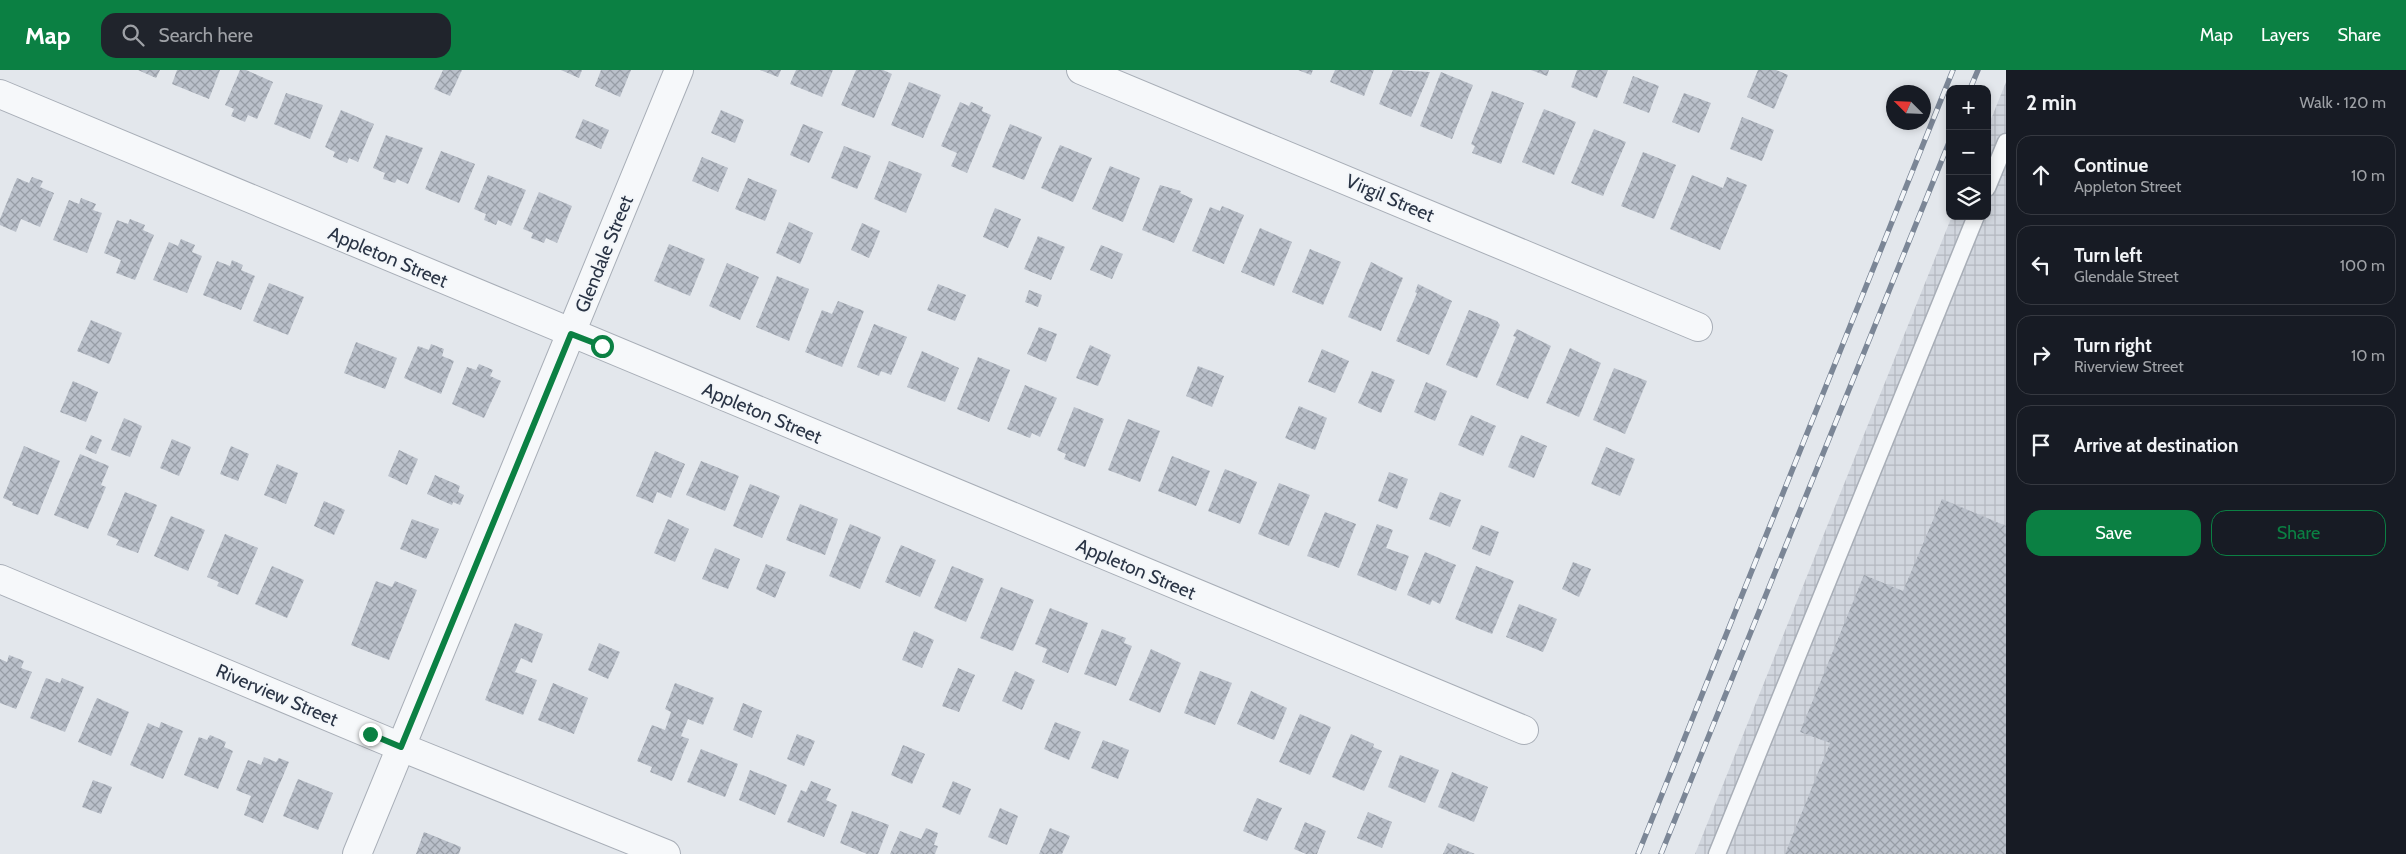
<!DOCTYPE html>
<meta charset="utf-8">
<style>
:root{--surface:#171b24;--page:#20242c;--text:#f1f3f6;--muted:#9ea1a6;--line:#363941;--accent:#0b8043}
body{margin:0;font-family:Cabin,sans-serif;background:var(--page);color:var(--text)}
.controls{position:absolute;right:15px;top:15px;display:grid;overflow:hidden;border-radius:10px;box-shadow:0 2px 8px #0003}
.controls button{width:45px;height:45px;display:grid;place-items:center;padding:0;border:0;border-bottom:1px solid var(--line);background:var(--surface);color:var(--text);font:25px sans-serif}
.compass{position:absolute;left:1886px;top:15px;width:45px;height:45px;border-radius:50%;background:var(--surface);box-shadow:0 2px 8px #0003;rotate:294deg}
.stop{position:absolute;width:15px;height:15px;margin:-11px;border:4px solid #0b8043;border-radius:50%;background:#fff}
.stop.end{background:#0b8043;border-color:#fff;box-shadow:0 1px 5px #0008}
.list{margin:0;padding:0;list-style:none}
h2{display:flex;justify-content:space-between;align-items:center;height:65px;margin:0;padding:0 20px;font-size:21px}
h2 small{font-size:16px;font-weight:400;color:var(--muted)}
.list li{display:grid;grid-template-columns:32px 1fr auto;gap:15px;align-items:center;box-sizing:border-box;height:80px;margin:0 10px 10px;padding:0 10px;border:1px solid var(--line);border-radius:15px}
.list b{display:block;font-size:19px;white-space:nowrap}
.list p{margin:0;font-size:16px;white-space:nowrap;color:var(--muted)}
.list em{font-size:16px;font-style:normal;color:var(--muted)}
.actions{display:flex;gap:10px;padding:15px 20px}
.actions a{flex:1;padding:11px 0;border:1px solid var(--accent);border-radius:15px;text-align:center;font-size:18px;color:var(--accent)}
.actions .main{background:var(--accent);color:#fff}
.icon{flex:none;width:28px;height:28px;fill:none;stroke:currentColor;stroke-width:2;stroke-linecap:round;stroke-linejoin:round}
.map{position:relative;flex:none;width:2006px;height:784px;overflow:hidden}
header{display:flex;align-items:center;gap:30px;box-sizing:border-box;height:70px;padding:0 25px;background:var(--accent);color:#fff}
header strong{font-size:24px}
nav{display:flex;gap:28px;margin-inline-start:auto;font-size:18px}
.search{width:350px;height:45px;background:var(--page);display:flex;align-items:center;gap:12px;box-sizing:border-box;padding:0 18px;border-radius:15px;color:var(--muted);font-size:19px}
main{display:flex}
aside{flex:1;background:var(--surface)}
.map>svg:first-child{display:block}
</style>
<header>
<strong>Map</strong>
<div class="search"><svg class="icon" aria-label="search" viewBox="0 0 24 24"><circle cx="10" cy="10" r="6"/><path d="M15 15l6 6"/></svg>Search here</div>
<nav><a>Map</a><a>Layers</a><a>Share</a></nav>
</header>
<main>
<div class="map">
<svg width="2006" height="784" viewBox="0 0 2006 784">
<defs>
<pattern id="industrial-grid" width="8" height="8" patternUnits="userSpaceOnUse" patternTransform="scale(1.25)"><rect width="8" height="8" fill="#d1d6de"/><path d="M0 4h8M4 0v8" fill="none" stroke="#b4b8c0"/></pattern>
<pattern id="building-cross-hatch" width="8" height="8" patternUnits="userSpaceOnUse" patternTransform="scale(1.25)"><rect width="8" height="8" fill="#bac0ca"/><path d="M0 0l8 8M0 8l8-8" fill="none" stroke="#979da6"/></pattern>
</defs>
<rect width="100%" height="100%" fill="#e3e7ec"/>
<!-- industrial -->
<polygon fill="url(#industrial-grid)" points="2006,12 2006,784 1695,784 1952,146 1987,146 1987,59"/>
<!-- building -->
<g fill="url(#building-cross-hatch)">
<polygon points="138,0 160,0 156,8"/>
<polygon points="177,0 220,0 209,29 172,14"/>
<polygon points="240,0 246,0 273,12 257,49 248,45 245,52 231,46 234,39 225,35"/>
<polygon points="443,0 462,0 450,26 434,19"/>
<polygon points="561,0 582,0 579,8"/>
<polygon points="601,0 631,0 620,27 595,16"/>
<polygon points="760,0 781,0 778,7"/>
<polygon points="796,0 833,0 822,27 790,14"/>
<polygon points="856,0 883,0 892,4 874,48 841,35"/>
<polygon points="1298,0 1313,0 1311,5"/>
<polygon points="1335,0 1374,0 1364,26 1330,12"/>
<polygon points="1393,0 1430,2 1411,47 1379,34"/>
<polygon points="1531,0 1549,0 1547,6"/>
<polygon points="1577,0 1608,0 1597,28 1571,17"/>
<polygon points="1758,0 1776,0 1788,5 1774,39 1747,27"/>
<polygon points="1441,2 1473,15 1452,69 1420,56"/>
<polygon points="1633,6 1659,16 1649,43 1623,33"/>
<polygon points="909,12 941,25 923,68 891,55"/>
<polygon points="1492,21 1524,33 1501,94 1472,83 1475,76 1471,74"/>
<polygon points="286,23 323,35 310,69 274,54"/>
<polygon points="1684,23 1711,33 1699,63 1672,52"/>
<polygon points="960,32 969,36 971,32 983,37 982,41 991,45 967,103 951,96 957,83 941,76"/>
<polygon points="1544,39 1576,52 1554,105 1522,92"/>
<polygon points="341,40 374,54 358,92 349,88 347,93 333,87 335,82 325,77"/>
<polygon points="721,40 744,50 735,73 711,63"/>
<polygon points="1742,47 1774,60 1762,91 1730,79"/>
<polygon points="583,49 609,60 601,79 575,68"/>
<polygon points="803,54 823,62 809,93 790,85"/>
<polygon points="1010,54 1042,67 1024,110 992,97"/>
<polygon points="1594,59 1626,72 1603,126 1571,113"/>
<polygon points="386,65 423,78 408,114 397,109 395,113 383,109 385,103 373,98"/>
<polygon points="1060,75 1092,88 1073,132 1041,118"/>
<polygon points="844,76 871,86 857,119 831,108"/>
<polygon points="441,81 475,94 459,133 425,119"/>
<polygon points="1643,82 1676,95 1654,149 1621,136"/>
<polygon points="702,87 728,98 718,122 692,111"/>
<polygon points="889,91 922,104 906,143 874,129"/>
<polygon points="1110,96 1140,108 1123,152 1092,139"/>
<polygon points="488,105 526,120 511,156 498,150 496,155 484,150 486,144 474,139"/>
<polygon points="1692,105 1723,118 1727,107 1747,115 1720,180 1670,159"/>
<polygon points="32,107 43,111 40,117 54,123 40,157 21,149 16,162 0,155 0,149 17,108 29,113"/>
<polygon points="748,108 777,120 765,151 735,139"/>
<polygon points="1160,115 1181,121 1180,123 1193,129 1174,173 1142,160"/>
<polygon points="539,122 572,136 557,173 546,168 544,173 531,168 533,163 523,159"/>
<polygon points="81,128 96,134 93,140 102,143 87,183 53,170 69,130 79,134"/>
<polygon points="1222,136 1244,145 1224,194 1192,181 1210,137 1220,141"/>
<polygon points="995,138 1021,149 1008,178 983,167"/>
<polygon points="130,149 145,155 143,160 154,165 135,210 116,203 121,190 104,183 117,150 128,154"/>
<polygon points="789,152 813,163 800,194 776,183"/>
<polygon points="862,153 880,161 869,188 851,180"/>
<polygon points="1260,158 1292,172 1274,216 1241,202"/>
<polygon points="1038,166 1065,177 1051,210 1024,199"/>
<polygon points="181,169 195,175 192,182 202,186 187,223 153,210 169,172 178,176"/>
<polygon points="669,174 705,189 690,226 654,211"/>
<polygon points="1101,175 1123,184 1112,209 1090,200"/>
<polygon points="1310,179 1341,192 1323,235 1292,222"/>
<polygon points="232,190 243,195 241,200 255,206 241,240 203,225 217,191 230,196"/>
<polygon points="1371,192 1403,208 1381,261 1348,247"/>
<polygon points="727,193 759,207 740,250 709,236"/>
<polygon points="777,206 809,219 789,271 756,257"/>
<polygon points="269,213 304,227 288,265 253,251"/>
<polygon points="938,214 966,225 955,251 927,240"/>
<polygon points="1418,214 1452,231 1429,285 1396,271 1417,223 1415,222"/>
<polygon points="1029,220 1042,225 1038,237 1025,232"/>
<polygon points="838,231 864,241 842,297 805,282 822,240 832,244"/>
<polygon points="1469,240 1497,251 1500,255 1477,308 1446,295"/>
<polygon points="91,250 122,263 109,294 77,281"/>
<polygon points="874,254 907,267 891,305 881,301 879,306 857,297"/>
<polygon points="1039,257 1057,264 1046,292 1027,284"/>
<polygon points="1517,259 1551,276 1528,329 1496,315 1516,267 1513,266"/>
<polygon points="356,272 397,288 385,319 344,303"/>
<polygon points="431,274 444,279 442,286 454,291 441,324 404,308 418,276 429,280"/>
<polygon points="1090,275 1111,285 1098,316 1076,308"/>
<polygon points="1570,278 1601,293 1579,347 1546,333"/>
<polygon points="1322,279 1349,291 1335,323 1308,312"/>
<polygon points="922,281 959,298 945,332 907,317"/>
<polygon points="978,287 1010,300 989,352 957,339"/>
<polygon points="479,294 493,300 490,306 501,311 484,348 452,334 467,297 476,300"/>
<polygon points="1198,296 1224,306 1212,337 1186,326"/>
<polygon points="1614,298 1647,311 1625,364 1593,350"/>
<polygon points="1372,301 1395,310 1381,343 1358,333"/>
<polygon points="73,311 98,322 86,352 60,342"/>
<polygon points="1426,312 1447,321 1435,351 1414,342"/>
<polygon points="1025,315 1057,328 1040,367 1032,363 1030,368 1007,359"/>
<polygon points="1299,336 1327,348 1315,380 1285,368"/>
<polygon points="1074,337 1104,349 1085,397 1064,389 1066,384 1057,380"/>
<polygon points="1471,345 1496,356 1483,386 1458,375"/>
<polygon points="124,348 142,356 130,387 111,380"/>
<polygon points="1128,349 1160,361 1140,412 1108,400"/>
<polygon points="91,365 102,370 96,384 85,379"/>
<polygon points="1521,365 1547,376 1534,408 1508,397"/>
<polygon points="172,369 191,377 179,406 160,398"/>
<polygon points="24,376 60,391 38,445 12,435 13,432 3,428"/>
<polygon points="231,376 249,384 238,411 220,404"/>
<polygon points="1606,377 1635,389 1620,426 1591,414"/>
<polygon points="399,380 418,389 407,415 388,406"/>
<polygon points="655,381 685,394 671,428 657,422 653,433 636,426"/>
<polygon points="80,384 109,396 101,415 106,417 88,459 54,445"/>
<polygon points="1172,386 1210,401 1196,436 1158,421"/>
<polygon points="701,391 739,406 725,441 686,425"/>
<polygon points="277,394 298,403 286,434 264,425"/>
<polygon points="1225,399 1257,412 1240,454 1208,441"/>
<polygon points="1389,402 1408,409 1397,439 1378,431"/>
<polygon points="435,405 460,416 458,422 464,425 460,435 453,432 452,435 427,424"/>
<polygon points="1279,413 1310,425 1289,476 1258,464"/>
<polygon points="750,414 780,426 762,468 733,456"/>
<polygon points="125,422 157,435 138,483 116,475 119,470 107,465"/>
<polygon points="1440,422 1461,430 1450,457 1429,449"/>
<polygon points="1942,429 2006,456 2006,784 1785,784 1830,673 1800,662 1864,505 1903,521"/>
<polygon points="324,431 345,440 334,465 314,456"/>
<polygon points="800,434 838,449 825,485 786,470"/>
<polygon points="1325,442 1356,454 1339,498 1307,486"/>
<polygon points="171,446 205,460 188,501 154,486"/>
<polygon points="412,449 439,459 426,489 400,479"/>
<polygon points="668,449 689,459 675,492 654,483"/>
<polygon points="850,454 881,467 860,519 829,506"/>
<polygon points="1377,454 1393,460 1386,478 1409,486 1396,521 1357,505"/>
<polygon points="1481,455 1499,462 1490,486 1472,479"/>
<polygon points="225,464 258,478 238,525 217,516 219,512 207,507"/>
<polygon points="901,475 936,490 920,527 885,512"/>
<polygon points="715,478 740,489 728,519 702,509"/>
<polygon points="1425,482 1456,495 1440,534 1432,530 1430,535 1407,525"/>
<polygon points="1573,492 1591,499 1579,527 1562,519"/>
<polygon points="766,494 786,502 775,528 756,519"/>
<polygon points="272,496 304,510 287,548 255,534"/>
<polygon points="952,496 984,509 966,552 934,538"/>
<polygon points="1476,496 1514,511 1492,564 1455,549"/>
<polygon points="376,511 392,517 395,511 417,520 389,590 351,575"/>
<polygon points="1001,517 1034,530 1013,581 980,568"/>
<polygon points="1519,534 1557,549 1543,582 1506,567"/>
<polygon points="1050,538 1088,553 1068,603 1042,592 1047,579 1035,574"/>
<polygon points="515,553 543,564 532,593 521,588 515,602 537,610 523,645 485,630"/>
<polygon points="1102,559 1126,568 1124,573 1132,576 1116,616 1084,604"/>
<polygon points="914,561 934,570 922,598 902,590"/>
<polygon points="599,573 620,582 608,609 588,600"/>
<polygon points="1151,579 1181,593 1160,643 1129,630"/>
<polygon points="9,585 24,591 21,598 32,602 16,639 0,633 0,589 7,592"/>
<polygon points="958,598 975,605 959,642 942,636"/>
<polygon points="1015,601 1035,610 1022,640 1002,631"/>
<polygon points="1200,601 1232,613 1215,655 1184,643"/>
<polygon points="46,608 60,613 62,608 84,617 65,662 30,648"/>
<polygon points="553,613 588,628 574,664 538,650"/>
<polygon points="675,613 714,628 703,655 688,649 681,666 689,669 672,711 650,702 652,697 637,691 652,655 665,660 671,642 665,639"/>
<polygon points="1251,621 1287,638 1274,670 1237,654"/>
<polygon points="97,628 129,642 111,686 78,672"/>
<polygon points="743,633 762,641 752,668 733,660"/>
<polygon points="1300,644 1331,657 1310,705 1279,692"/>
<polygon points="161,652 183,661 163,709 130,695 148,653 159,658"/>
<polygon points="1055,652 1081,662 1069,690 1044,679"/>
<polygon points="797,664 815,671 804,696 787,689"/>
<polygon points="1351,664 1374,674 1373,677 1382,681 1364,721 1332,707"/>
<polygon points="210,665 226,672 224,677 233,681 218,719 184,705 199,667 207,670"/>
<polygon points="1103,670 1129,680 1118,709 1091,698"/>
<polygon points="903,675 925,684 912,714 891,705"/>
<polygon points="701,679 738,694 725,727 687,712"/>
<polygon points="1400,685 1439,700 1425,733 1388,717"/>
<polygon points="264,687 276,692 279,688 289,692 263,753 244,745 251,726 236,720 248,690 261,695"/>
<polygon points="750,700 787,715 775,745 739,730"/>
<polygon points="1452,702 1488,717 1474,752 1438,737"/>
<polygon points="298,709 333,723 318,760 283,746"/>
<polygon points="93,710 112,717 101,744 82,737"/>
<polygon points="811,711 831,719 826,730 837,735 824,767 787,752 801,720 806,722"/>
<polygon points="953,711 971,719 960,745 942,737"/>
<polygon points="1257,728 1282,738 1267,771 1243,761"/>
<polygon points="1000,738 1018,746 1007,775 988,767"/>
<polygon points="852,741 889,755 878,784 867,784 840,773"/>
<polygon points="1368,742 1392,752 1382,778 1357,768"/>
<polygon points="1305,752 1326,761 1317,784 1306,784 1294,779"/>
<polygon points="926,758 938,763 934,775 938,776 935,784 890,784 900,761 921,769"/>
<polygon points="1050,758 1070,766 1062,784 1039,784"/>
<polygon points="424,762 461,777 459,784 416,784"/>
<polygon points="1448,773 1475,784 1443,784"/>
</g>
<g fill="none" stroke-linecap="round" stroke-linejoin="round">
<!-- lane casing -->
<g stroke="#a8aeb7" stroke-width="19">
<g id="lane">
<polyline points="1987,118 2006,72"/>
<polyline points="1717,784 1976,146"/>
</g>
</g>
<!-- street casing -->
<g stroke="#a8aeb7" stroke-width="30">
<g id="street">
<polyline points="1081,0 1698,257"/>
<polyline points="0,24 1524,660"/>
<polyline points="0,509 401,677 666,784"/>
<polyline points="357,784 679,0"/>
</g>
</g>
<!-- lane -->
<use href="#lane" stroke="#f6f8fa" stroke-width="16"/>
<!-- street -->
<use href="#street" stroke="#f6f8fa" stroke-width="28"/>
<!-- rail casing -->
<g stroke="#7b8696" stroke-width="5.5">
<g id="rail">
<polyline points="1970,19 1978,0"/>
<polyline points="1638,784 1953,0"/>
<polyline points="1661,784 1950,70"/>
</g>
</g>
<!-- rail -->
<use href="#rail" stroke="#f3f6f9" stroke-width="4" stroke-dasharray="11" stroke-linecap="butt"/>
</g>
<g fill="none" stroke-linecap="round" stroke-linejoin="round">
<!-- route -->
<polyline stroke="#0b8043" stroke-width="6" points="370,664 401,677 571,264 602,276"/>
</g>
<g text-anchor="middle" dominant-baseline="central" stroke-width="4" stroke-linejoin="round" paint-order="stroke">
<!-- street labels -->
<g font-size="19" fill="#2a3445" stroke="#f3f6f9">
<text transform="translate(1390 128) rotate(23)">Virgil Street</text>
<text transform="translate(604 184) rotate(-68)">Glendale Street</text>
<text transform="translate(388 187) rotate(23)">Appleton Street</text>
<text transform="translate(762 343) rotate(23)">Appleton Street</text>
<text transform="translate(1136 499) rotate(23)">Appleton Street</text>
<text transform="translate(277 625) rotate(23)">Riverview Street</text>
</g>
</g>
</svg>
<div class="controls">
<button>+</button>
<button>−</button>
<button><svg class="icon" aria-label="layers" viewBox="0 0 24 24"><path d="M12 4l9 5-9 5-9-5zM3 14l9 5 9-5"/></svg></button>
</div>
<svg class="compass" viewBox="-18 -18 36 36"><path d="M0-13l5 13h-10z" fill="#e53935"/><path d="M0 13l5-13h-10z" fill="#9ea1a6"/></svg>
<div class="stop" style="left:602px;top:276px"></div>
<div class="stop end" style="left:370px;top:664px"></div>
</div>
<aside>
<h2>2 min<small>Walk · 120 m</small></h2>
<ul class="list">
<li><svg class="icon" aria-label="ahead" viewBox="0 0 24 24"><path d="M12 20V5M6 11l6-6 6 6"/></svg><div><b>Continue</b><p>Appleton Street</p></div><em>10 m</em></li>
<li><svg class="icon" aria-label="left" viewBox="0 0 24 24"><path d="M17 20v-9H6M10 6l-5 5 5 5"/></svg><div><b>Turn left</b><p>Glendale Street</p></div><em>100 m</em></li>
<li><svg class="icon" aria-label="right" viewBox="0 0 24 24"><path d="M7 20v-9h11M14 6l5 5-5 5"/></svg><div><b>Turn right</b><p>Riverview Street</p></div><em>10 m</em></li>
<li><svg class="icon" aria-label="arrive" viewBox="0 0 24 24"><path d="M6 21V4h12l-3 4 3 4H6"/></svg><div><b>Arrive at destination</b></div></li>
</ul>
<div class="actions"><a class="main">Save</a><a>Share</a></div>
</aside>
</main>
